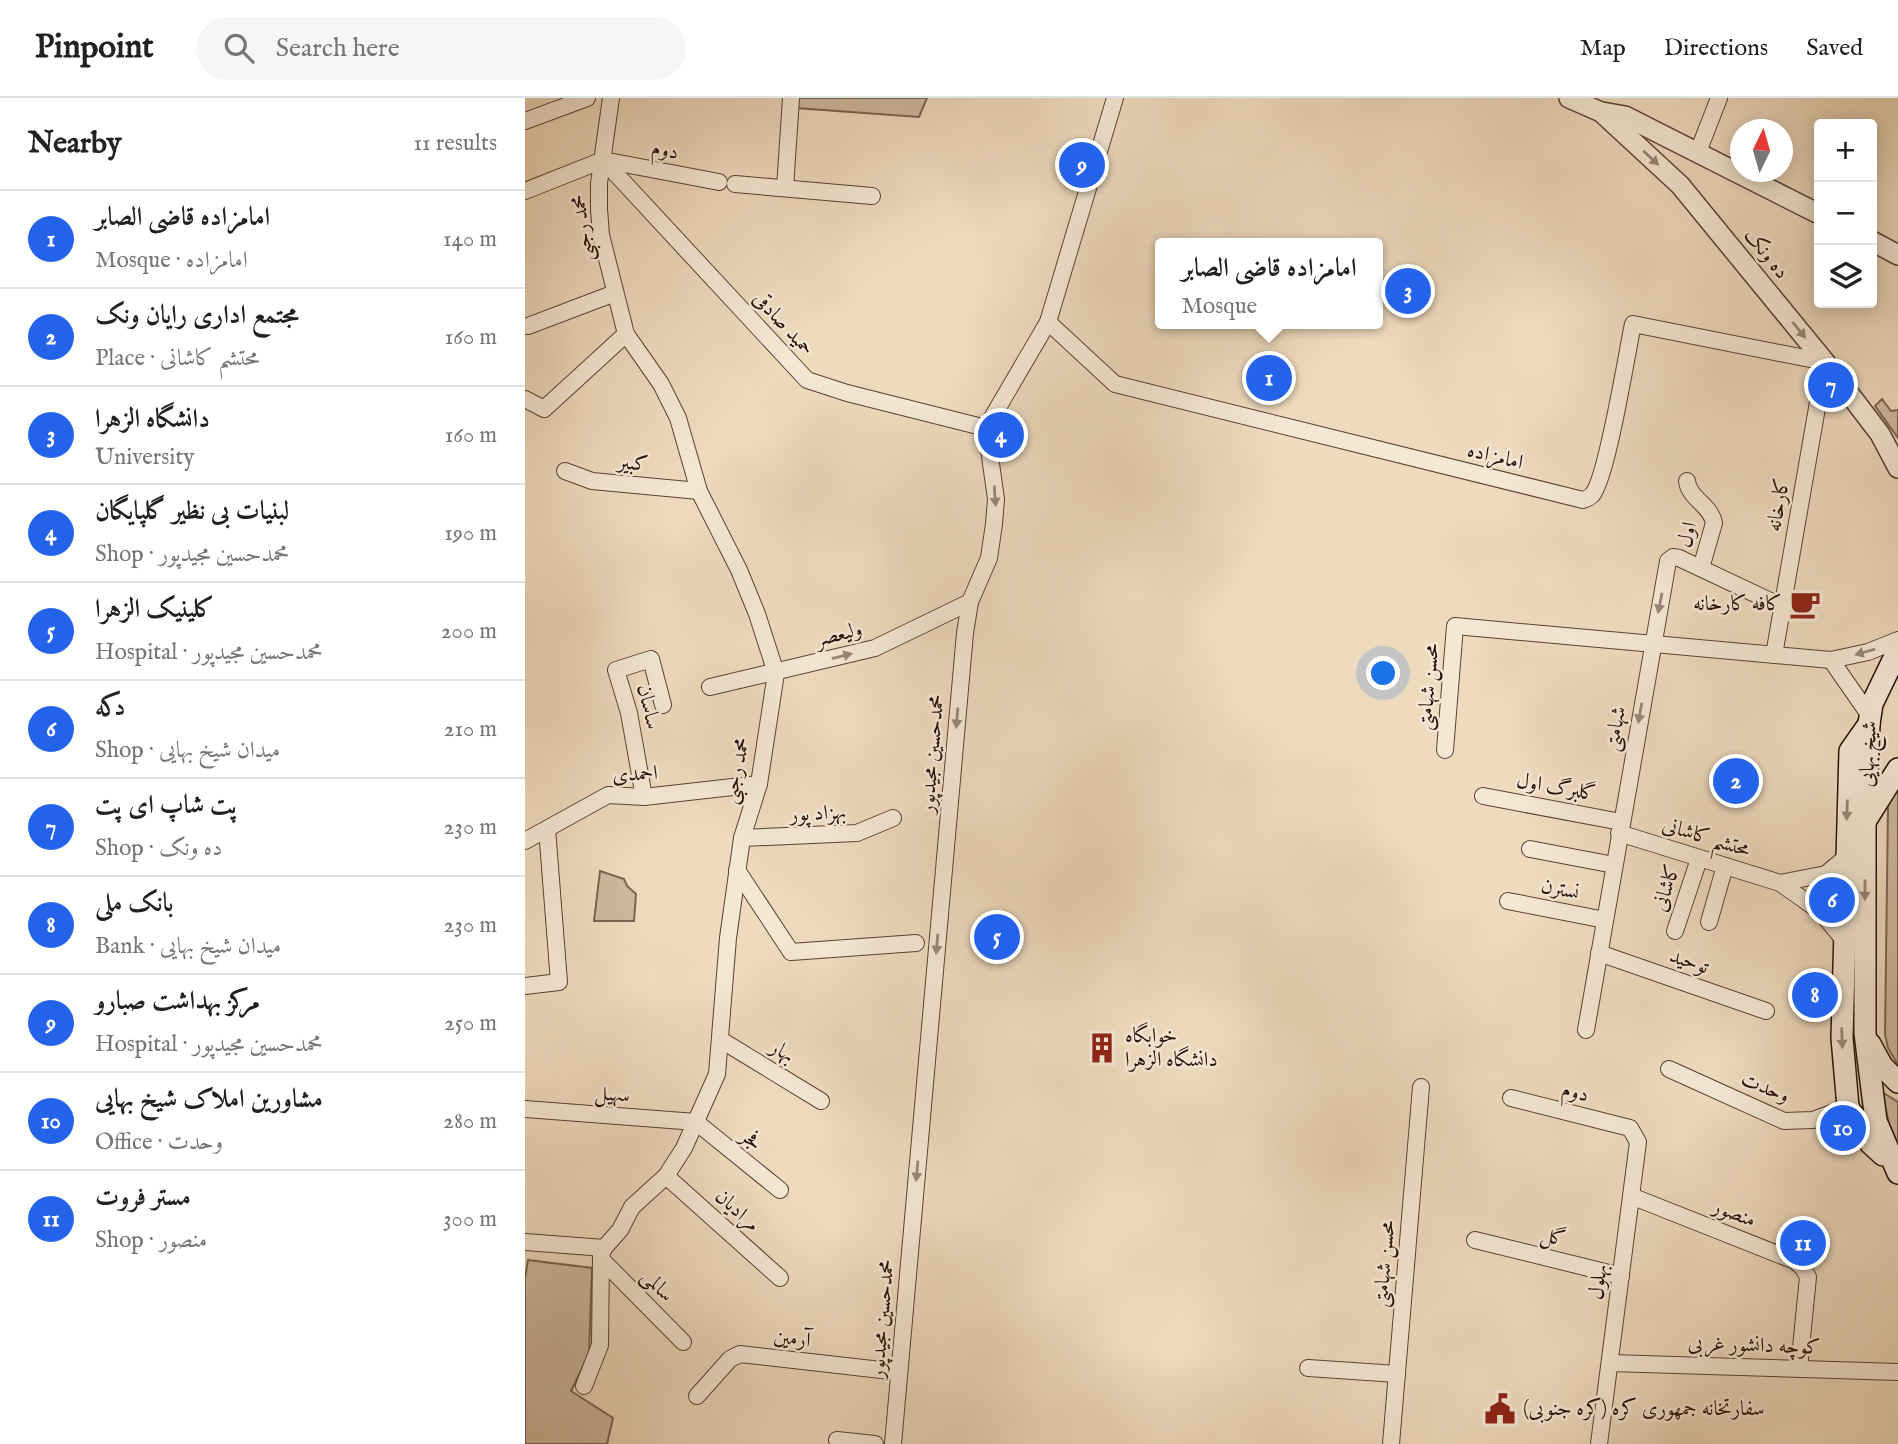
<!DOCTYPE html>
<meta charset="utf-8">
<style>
:root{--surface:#fff;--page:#f6f6f6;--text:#222;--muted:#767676;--line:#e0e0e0;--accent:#2563eb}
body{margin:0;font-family:"IM FELL English",Amiri,serif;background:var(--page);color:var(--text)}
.controls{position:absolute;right:21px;top:21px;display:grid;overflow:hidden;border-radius:7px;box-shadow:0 4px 18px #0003}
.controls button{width:63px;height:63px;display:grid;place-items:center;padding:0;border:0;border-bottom:2px solid var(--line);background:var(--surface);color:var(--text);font:35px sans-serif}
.compass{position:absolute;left:1205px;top:21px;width:63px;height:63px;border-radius:50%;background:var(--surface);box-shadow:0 4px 18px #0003;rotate:5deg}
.you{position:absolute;left:859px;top:576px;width:24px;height:24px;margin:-18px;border:5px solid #fff;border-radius:50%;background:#1a73e8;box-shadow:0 0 0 10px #1a73e833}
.badge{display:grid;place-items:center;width:46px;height:46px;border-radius:50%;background:var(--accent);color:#fff;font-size:23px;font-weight:700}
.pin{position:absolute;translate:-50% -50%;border:4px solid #fff;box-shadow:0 2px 7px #0006}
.popup{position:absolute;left:630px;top:140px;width:228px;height:91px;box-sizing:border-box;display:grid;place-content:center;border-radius:7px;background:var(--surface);filter:drop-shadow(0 2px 5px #0005);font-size:23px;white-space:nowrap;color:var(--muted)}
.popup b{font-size:26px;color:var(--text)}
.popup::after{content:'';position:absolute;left:50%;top:100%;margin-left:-14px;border:14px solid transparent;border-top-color:var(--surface)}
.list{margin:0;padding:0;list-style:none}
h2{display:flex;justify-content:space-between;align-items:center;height:91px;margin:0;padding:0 28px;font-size:30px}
h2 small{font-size:23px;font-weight:400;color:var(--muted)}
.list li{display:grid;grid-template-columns:46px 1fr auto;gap:21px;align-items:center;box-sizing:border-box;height:98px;padding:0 28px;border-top:2px solid var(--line)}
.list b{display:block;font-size:26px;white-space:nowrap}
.list p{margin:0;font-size:23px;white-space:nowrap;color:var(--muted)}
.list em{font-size:23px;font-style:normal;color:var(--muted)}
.icon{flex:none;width:38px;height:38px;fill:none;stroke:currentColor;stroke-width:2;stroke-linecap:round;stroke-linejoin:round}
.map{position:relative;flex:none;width:1373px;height:1346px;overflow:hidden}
header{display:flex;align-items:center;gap:42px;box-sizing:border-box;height:98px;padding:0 35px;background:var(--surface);border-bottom:2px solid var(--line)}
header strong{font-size:33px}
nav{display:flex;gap:38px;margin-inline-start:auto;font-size:24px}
.search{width:490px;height:63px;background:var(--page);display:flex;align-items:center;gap:18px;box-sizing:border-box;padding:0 24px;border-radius:38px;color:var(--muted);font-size:26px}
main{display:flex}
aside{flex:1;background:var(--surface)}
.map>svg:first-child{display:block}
</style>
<header>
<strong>Pinpoint</strong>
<div class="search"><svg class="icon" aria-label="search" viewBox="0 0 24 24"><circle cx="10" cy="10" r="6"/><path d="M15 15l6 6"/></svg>Search here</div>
<nav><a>Map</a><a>Directions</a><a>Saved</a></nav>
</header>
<main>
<aside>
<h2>Nearby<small>11 results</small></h2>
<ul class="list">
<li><span class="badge">1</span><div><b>امامزاده قاضی الصابر</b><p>Mosque · امامزاده</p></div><em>140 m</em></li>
<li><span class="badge">2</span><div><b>مجتمع اداری رایان ونک</b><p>Place · محتشم کاشانی</p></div><em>160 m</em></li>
<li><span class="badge">3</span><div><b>دانشگاه الزهرا</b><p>University</p></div><em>160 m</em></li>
<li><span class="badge">4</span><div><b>لبنیات بی نظیر گلپایگان</b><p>Shop · محمدحسین مجیدپور</p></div><em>190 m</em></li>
<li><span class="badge">5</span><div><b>کلینیک الزهرا</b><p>Hospital · محمدحسین مجیدپور</p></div><em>200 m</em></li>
<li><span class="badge">6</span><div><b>دکه</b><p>Shop · میدان شیخ بهایی</p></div><em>210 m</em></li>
<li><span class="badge">7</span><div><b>پت شاپ ای پت</b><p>Shop · ده ونک</p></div><em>230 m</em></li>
<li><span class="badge">8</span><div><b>بانک ملی</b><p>Bank · میدان شیخ بهایی</p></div><em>230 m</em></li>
<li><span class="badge">9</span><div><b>مرکز بهداشت صبارو</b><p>Hospital · محمدحسین مجیدپور</p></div><em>250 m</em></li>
<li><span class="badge">10</span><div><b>مشاورین املاک شیخ بهایی</b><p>Office · وحدت</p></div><em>280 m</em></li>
<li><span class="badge">11</span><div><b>مستر فروت</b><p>Shop · منصور</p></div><em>300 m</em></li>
</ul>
</aside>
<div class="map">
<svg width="1373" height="1346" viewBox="0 0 1373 1346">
<rect width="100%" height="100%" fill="#eedabd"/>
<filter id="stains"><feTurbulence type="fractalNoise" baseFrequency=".00286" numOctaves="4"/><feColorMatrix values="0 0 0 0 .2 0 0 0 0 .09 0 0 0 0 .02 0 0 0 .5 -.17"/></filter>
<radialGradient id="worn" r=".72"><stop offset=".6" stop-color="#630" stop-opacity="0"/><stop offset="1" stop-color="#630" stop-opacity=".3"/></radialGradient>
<!-- green -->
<g fill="#ccb89e" stroke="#7a6452" stroke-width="2">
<polygon points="272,0 402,0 394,19 271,10"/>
<polygon points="1357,301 1366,313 1373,312 1373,340 1350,308"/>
<polygon points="1373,685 1373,967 1363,950 1360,937 1363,708 1368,692"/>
<polygon points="75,773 99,781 102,788 111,796 109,823 69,823"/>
<polygon points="1357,994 1373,1004 1373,1046 1364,1026"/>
<polygon points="3,1162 67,1170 64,1256 46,1293 88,1320 82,1346 0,1346 0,1180"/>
</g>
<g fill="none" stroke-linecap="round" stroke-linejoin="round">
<!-- minor casing -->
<g stroke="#594234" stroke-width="18">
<g id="minor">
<polyline points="0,23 62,0"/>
<polyline points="1173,54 1194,0"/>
<polyline points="78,62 282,282 322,295 461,330"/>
<polyline points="78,62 194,84"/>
<polyline points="210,86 347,98"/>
<polyline points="260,90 266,0"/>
<polyline points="0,93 78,62"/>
<path d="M523 224 590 286 1058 402C1061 401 1065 399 1067 397 1082 381 1102 254 1108 226L1300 264 1249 557"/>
<polyline points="3,228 90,195"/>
<polyline points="0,301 19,311 101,236"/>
<polyline points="40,373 67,383 174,393"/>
<path d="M1162 383C1164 401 1186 407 1189 425L1176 470"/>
<polyline points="1306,562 1345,618"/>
<polyline points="185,589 350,550 445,504"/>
<polyline points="920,652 930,528 1306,562 1343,554 1373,542"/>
<polyline points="958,698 1096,724"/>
<polyline points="119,699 104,615 91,572 126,561 138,607"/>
<polyline points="1094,735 1255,785 1296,814 1318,841"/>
<polyline points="217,740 332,735 368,720"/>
<polyline points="0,743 83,697 119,699 234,686"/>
<polyline points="1005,751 1089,767"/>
<polyline points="212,772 266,854 391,845"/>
<polyline points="1255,785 1301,776 1320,760"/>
<polyline points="983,803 1080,822"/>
<polyline points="1184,824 1200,768"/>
<polyline points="1150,833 1174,761"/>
<polyline points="1074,855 1241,913"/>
<polyline points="0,888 34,884 22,731"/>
<polyline points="1061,932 1143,463 1148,459 1154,460 1258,509"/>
<polyline points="196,942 296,1003"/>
<polyline points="1144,971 1259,1023 1288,1022 1323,1009"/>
<polyline points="986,1000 1105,1030 1113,1044 1074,1346"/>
<polyline points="0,1011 171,1024"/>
<polyline points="171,1024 255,1092"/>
<polyline points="141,1078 255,1180"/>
<polyline points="1106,1098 1270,1163 1278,1170 1283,1179 1274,1270"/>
<polyline points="950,1142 1096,1178"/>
<polyline points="0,1144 79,1150"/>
<polyline points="76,1161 158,1244"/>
<polyline points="1085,1265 1373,1274"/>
<polyline points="783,1270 872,1276"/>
<polyline points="59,1288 75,1247 76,1158 79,1150 95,1132 107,1109 141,1078 159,1050 192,976 203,840 217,740 234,686 251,575 232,516 214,472 174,393 153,320 136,286 101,236 76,137 74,111 74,85 86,0"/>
<polyline points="172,1298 205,1261 215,1256 374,1274"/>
<polyline points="312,1342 350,1346"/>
<polyline points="368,1346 440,535 445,504 464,460 469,426 471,401 461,330 523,224 590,0"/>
<polyline points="866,1346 896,989"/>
</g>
</g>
<!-- tertiary casing -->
<g stroke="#594234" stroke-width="22">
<g id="tertiary">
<polyline points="1044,0 1076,14 1155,87 1300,264 1355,336 1373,370"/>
<polyline points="1077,14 1100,18 1294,116"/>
<polyline points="1347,143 1373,157"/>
</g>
</g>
<!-- secondary casing -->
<g stroke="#271007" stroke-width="24">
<g id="secondary">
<polyline points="1373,552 1347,606 1344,626 1340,723 1340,935 1351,1023 1373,1075"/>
<polyline points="1344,626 1325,653 1317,940 1323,1009 1346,1046 1358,1057"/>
<polyline points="1341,722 1373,671"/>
<polyline points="1345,946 1357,968 1373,984"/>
</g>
</g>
<!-- minor -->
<use href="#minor" stroke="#f4e7d4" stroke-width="16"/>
<!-- tertiary -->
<use href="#tertiary" stroke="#f4e7d4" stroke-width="19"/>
<!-- secondary -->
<use href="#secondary" stroke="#f4e7d4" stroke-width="21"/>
</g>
<!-- one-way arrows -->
<defs><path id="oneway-solid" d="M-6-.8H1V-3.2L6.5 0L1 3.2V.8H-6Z" transform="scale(1.75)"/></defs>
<g fill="#988678">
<use href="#oneway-solid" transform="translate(1126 60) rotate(43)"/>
<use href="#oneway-solid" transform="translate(1274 232) rotate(51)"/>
<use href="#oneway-solid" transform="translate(470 398) rotate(86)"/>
<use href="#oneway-solid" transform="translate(1135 505) rotate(101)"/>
<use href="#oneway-solid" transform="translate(1340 554) rotate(164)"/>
<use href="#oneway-solid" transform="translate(317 558) rotate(-14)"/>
<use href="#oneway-solid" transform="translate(1115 615) rotate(100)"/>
<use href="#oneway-solid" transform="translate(432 620) rotate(95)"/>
<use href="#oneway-solid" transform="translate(1322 712) rotate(92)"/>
<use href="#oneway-solid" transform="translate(1340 792) rotate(90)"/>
<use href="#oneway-solid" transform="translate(412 846) rotate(95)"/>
<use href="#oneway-solid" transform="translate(1317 940) rotate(88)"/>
<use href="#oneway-solid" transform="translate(392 1073) rotate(95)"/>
</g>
<!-- icons -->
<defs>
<g id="cafe-bare" transform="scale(2.415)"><path d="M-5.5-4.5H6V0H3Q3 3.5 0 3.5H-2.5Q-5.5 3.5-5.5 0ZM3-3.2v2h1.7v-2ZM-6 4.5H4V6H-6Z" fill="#8f2418" stroke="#f4e7d4" stroke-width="2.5" paint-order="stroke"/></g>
<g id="building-bare" transform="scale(2.415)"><path d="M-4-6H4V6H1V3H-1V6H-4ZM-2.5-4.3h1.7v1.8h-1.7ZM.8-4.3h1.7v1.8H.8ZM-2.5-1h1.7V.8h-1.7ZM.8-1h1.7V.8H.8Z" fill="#8f2418" stroke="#f4e7d4" stroke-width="2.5" paint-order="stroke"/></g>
<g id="civic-bare" transform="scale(2.415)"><path d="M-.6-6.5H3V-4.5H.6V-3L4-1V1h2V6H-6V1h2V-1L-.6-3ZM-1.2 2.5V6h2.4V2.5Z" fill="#8f2418" stroke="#f4e7d4" stroke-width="2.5" paint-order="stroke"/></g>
</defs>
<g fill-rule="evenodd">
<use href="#cafe-bare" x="1280" y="506"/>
<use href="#building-bare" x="577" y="950"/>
<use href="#civic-bare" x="975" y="1311"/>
</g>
<g text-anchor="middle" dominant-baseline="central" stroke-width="5" stroke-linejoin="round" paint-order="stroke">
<!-- street labels -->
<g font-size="21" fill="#271007" stroke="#f4e7d4">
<text transform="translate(140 53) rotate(11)">دوم</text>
<text transform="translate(58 130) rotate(-97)">محمد رجبی</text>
<text transform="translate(1241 156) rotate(51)">ده ونک</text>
<text transform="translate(258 226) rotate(47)">حمید صادقی</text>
<text transform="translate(970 359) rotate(14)">امامزاده</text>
<text transform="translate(108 366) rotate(5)">کبیر</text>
<text transform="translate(1254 407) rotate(-80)">کارخانه</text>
<text transform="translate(1163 437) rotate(-76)">اول</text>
<text transform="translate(314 537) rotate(-14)">ولیعصر</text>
<text transform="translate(904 589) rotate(-85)">محسن شهامتی</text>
<text transform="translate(123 609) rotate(77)">ساسان</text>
<text transform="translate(1091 631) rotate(-80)">شهامتی</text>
<text transform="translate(408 656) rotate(-85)">محمدحسین مجیدپور</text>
<text transform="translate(1344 656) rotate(-87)">شیخ بهایی</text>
<text transform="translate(212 673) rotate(-78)">محمد رجبی</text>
<text transform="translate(110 677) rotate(-3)">احمدی</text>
<text transform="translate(1031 690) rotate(10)">گلبرگ اول</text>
<text transform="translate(293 716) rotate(-3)">بهزاد پور</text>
<text transform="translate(1181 740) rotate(17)">محتشم کاشانی</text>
<text transform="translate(1142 790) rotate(-72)">کاشانی</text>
<text transform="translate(1035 792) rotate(12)">نسترن</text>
<text transform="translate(1164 864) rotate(19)">توحید</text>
<text transform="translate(257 954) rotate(31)">بهار</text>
<text transform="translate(1240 990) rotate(22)">وحدت</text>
<text transform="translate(1050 995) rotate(14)">دوم</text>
<text transform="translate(87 997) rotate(4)">سهیل</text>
<text transform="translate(226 1042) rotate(39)">فجر</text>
<text transform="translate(212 1113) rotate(42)">مرادیان</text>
<text transform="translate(1209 1116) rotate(21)">منصور</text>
<text transform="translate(1028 1140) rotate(14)">گل</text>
<text transform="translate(860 1166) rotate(-85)">محسن شهامتی</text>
<text transform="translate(1074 1184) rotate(-83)">بهلول</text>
<text transform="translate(132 1188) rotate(45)">سالمی</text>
<text transform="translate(358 1221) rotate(-85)">محمدحسین مجیدپور</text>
<text transform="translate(267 1241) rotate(7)">آرمین</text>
<text transform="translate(1229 1248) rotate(2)">کوچه دانشور غربی</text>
</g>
<!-- poi labels -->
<g font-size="21" fill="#271007" stroke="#f4e7d4" text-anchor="start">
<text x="1257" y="506" text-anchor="end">کافه کارخانه</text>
<text x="600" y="938">خوابگاه<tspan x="600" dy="24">دانشگاه الزهرا</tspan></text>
<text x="998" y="1311">سفارتخانه جمهوری کره (کره جنوبی)</text>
</g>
</g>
<rect width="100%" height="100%" filter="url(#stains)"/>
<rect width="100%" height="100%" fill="url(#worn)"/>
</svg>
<div class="controls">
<button>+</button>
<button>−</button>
<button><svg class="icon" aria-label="layers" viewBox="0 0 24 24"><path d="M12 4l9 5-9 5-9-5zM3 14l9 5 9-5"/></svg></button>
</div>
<svg class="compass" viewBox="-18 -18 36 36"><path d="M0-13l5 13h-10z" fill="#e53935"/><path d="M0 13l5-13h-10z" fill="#767676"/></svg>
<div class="you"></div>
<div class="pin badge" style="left:744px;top:280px">1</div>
<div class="popup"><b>امامزاده قاضی الصابر</b>Mosque</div>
<div class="pin badge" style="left:1211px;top:683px">2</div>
<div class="pin badge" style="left:883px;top:193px">3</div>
<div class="pin badge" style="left:476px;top:337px">4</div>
<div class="pin badge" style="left:472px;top:839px">5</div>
<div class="pin badge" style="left:1307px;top:802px">6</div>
<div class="pin badge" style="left:1306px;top:287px">7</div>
<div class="pin badge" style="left:1290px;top:897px">8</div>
<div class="pin badge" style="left:557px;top:67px">9</div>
<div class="pin badge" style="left:1318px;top:1030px">10</div>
<div class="pin badge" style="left:1278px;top:1145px">11</div>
</div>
</main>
